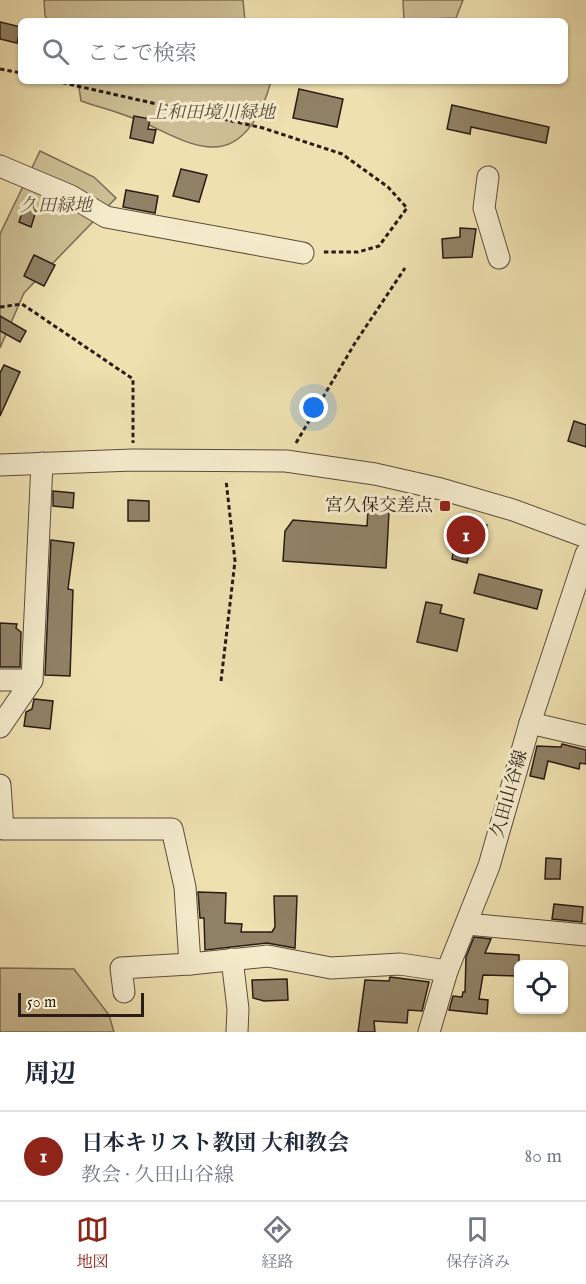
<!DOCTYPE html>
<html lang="ja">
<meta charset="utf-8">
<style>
:root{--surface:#fff;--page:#f2f2f3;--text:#1f2937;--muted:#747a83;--line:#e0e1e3;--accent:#8f2418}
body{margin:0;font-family:"IM FELL English","Noto Serif JP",serif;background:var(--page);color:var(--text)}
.controls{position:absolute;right:18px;bottom:18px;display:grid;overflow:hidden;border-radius:9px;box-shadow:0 2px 4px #0004}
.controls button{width:54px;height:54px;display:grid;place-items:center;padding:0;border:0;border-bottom:2px solid var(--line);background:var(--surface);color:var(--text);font:30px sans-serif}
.scale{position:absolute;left:18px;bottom:15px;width:126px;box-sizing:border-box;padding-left:6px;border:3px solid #2a1c16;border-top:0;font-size:16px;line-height:21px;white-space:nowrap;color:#2a1c16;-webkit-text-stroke:4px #f4ebcb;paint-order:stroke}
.you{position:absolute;left:314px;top:408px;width:21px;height:21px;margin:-15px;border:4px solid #fff;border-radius:50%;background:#1a73e8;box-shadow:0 0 0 9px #1a73e833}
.badge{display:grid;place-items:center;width:39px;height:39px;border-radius:50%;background:var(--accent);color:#fff;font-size:20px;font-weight:700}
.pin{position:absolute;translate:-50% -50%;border:3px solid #fff;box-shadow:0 2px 6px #0006}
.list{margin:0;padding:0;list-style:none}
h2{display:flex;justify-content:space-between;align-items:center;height:78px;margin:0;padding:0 24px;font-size:26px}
h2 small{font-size:20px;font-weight:400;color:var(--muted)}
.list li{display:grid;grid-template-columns:39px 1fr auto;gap:18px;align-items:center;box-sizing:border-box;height:90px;padding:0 24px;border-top:2px solid var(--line)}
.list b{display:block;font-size:22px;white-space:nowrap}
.list p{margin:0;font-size:20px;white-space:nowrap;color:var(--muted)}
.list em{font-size:20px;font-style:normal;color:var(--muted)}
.icon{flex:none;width:33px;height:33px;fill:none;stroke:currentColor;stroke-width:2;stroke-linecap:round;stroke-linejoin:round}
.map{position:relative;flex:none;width:586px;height:1032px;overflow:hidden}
.search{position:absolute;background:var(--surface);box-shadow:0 2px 4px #0004;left:18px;right:18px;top:18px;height:66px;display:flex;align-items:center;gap:15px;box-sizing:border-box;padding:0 21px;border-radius:9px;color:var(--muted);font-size:22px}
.sheet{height:168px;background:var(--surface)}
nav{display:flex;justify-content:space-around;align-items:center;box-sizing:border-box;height:84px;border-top:2px solid var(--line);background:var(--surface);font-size:16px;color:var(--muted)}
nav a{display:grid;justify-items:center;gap:3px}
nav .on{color:var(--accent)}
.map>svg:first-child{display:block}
</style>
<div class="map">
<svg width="586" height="1032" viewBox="0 0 586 1032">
<rect width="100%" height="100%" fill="#eee0af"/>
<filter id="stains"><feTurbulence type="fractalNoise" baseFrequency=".00333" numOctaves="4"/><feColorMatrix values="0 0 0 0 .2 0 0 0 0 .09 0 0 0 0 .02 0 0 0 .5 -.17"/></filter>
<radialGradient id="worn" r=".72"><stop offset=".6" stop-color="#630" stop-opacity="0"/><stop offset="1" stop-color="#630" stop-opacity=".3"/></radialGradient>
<!-- green -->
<g fill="#cdbf95" stroke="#7c6e56" stroke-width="1.5">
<polygon points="44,0 243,0 245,21 49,21 45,16"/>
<polygon points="403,0 463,0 456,18 404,20"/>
<path d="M78 81H271C264 108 246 149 211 147 187 146 164 131 142 122 123 113 101 108 81 101Z"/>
<polygon points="40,151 94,177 116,198 24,293 0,348 0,234"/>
<polygon points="0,968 74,969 109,1015 114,1032 0,1032"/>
</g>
<!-- building -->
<g fill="#908266" stroke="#2a1c16" stroke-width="1.5">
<polygon points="0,22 21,27 17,43 0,39"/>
<polygon points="299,89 343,99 337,127 293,118"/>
<polygon points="452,105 549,127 546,143 471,127 470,134 447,129"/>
<polygon points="134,116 150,119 148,129 156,130 153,143 130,138"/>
<polygon points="181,169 207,175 199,202 173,196"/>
<polygon points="126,190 158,196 155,213 123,207"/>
<polygon points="24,207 36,211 31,227 19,222"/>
<polygon points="460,228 476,229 472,257 443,258 442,239 460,237"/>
<polygon points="34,255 55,265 44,286 24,276"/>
<polygon points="0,316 26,331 20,342 0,331"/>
<polygon points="4,365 20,372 0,416 0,373"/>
<polygon points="574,421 586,425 586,447 568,441"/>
<polygon points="53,491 74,493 73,508 53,506"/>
<polygon points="128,500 149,501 149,521 128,521"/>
<polygon points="368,510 389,512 386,568 283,561 285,531 293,520 367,526"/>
<polygon points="459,519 487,525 484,539 473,537 467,563 452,559"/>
<polygon points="51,540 74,543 68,589 73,590 70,676 45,675"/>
<polygon points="479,574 542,590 537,609 474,593"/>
<polygon points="426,602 442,605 440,613 464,619 457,651 417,642"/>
<polygon points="0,623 17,624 16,628 21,632 20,667 0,667"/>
<polygon points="34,699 53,701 50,729 24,726 26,712 32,709"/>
<polygon points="562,744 586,750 586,764 580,763 579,769 548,761 544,779 530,776 537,746 561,747"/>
<polygon points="546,858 561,859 560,879 545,879"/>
<polygon points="198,892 226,893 225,923 242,924 241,932 272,932 275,927 274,896 297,896 295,948 267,943 205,950 204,918 200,918"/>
<polygon points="554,904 583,907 582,922 552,919"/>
<polygon points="474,937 491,939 485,953 519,955 519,976 483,975 479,999 488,1000 487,1014 449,1010 453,996 462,997 463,992 465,992 466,957"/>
<polygon points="390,977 429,982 422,1011 408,1010 407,1023 374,1021 375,1032 358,1032 365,980 389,981"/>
<polygon points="287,979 288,1000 264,1001 253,998 252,980"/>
</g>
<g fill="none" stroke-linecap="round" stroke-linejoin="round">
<!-- minor casing -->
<g stroke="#5b4d3c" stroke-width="23">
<g id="minor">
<polyline points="0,166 71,196 106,217 303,253"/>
<polyline points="488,177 484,208 499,258"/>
<polyline points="0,465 133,460 286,461 375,474 441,489 513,510 586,537"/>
<polyline points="0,680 32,680"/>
<polyline points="530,723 586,736"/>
<polyline points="0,727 32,680 42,463"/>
<polyline points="0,785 3,829 172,829 185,887 190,964 268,956 331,968 400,964 447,971"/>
<polyline points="467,924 586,935"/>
<polyline points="232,959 238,1009 237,1032"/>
<polyline points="124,992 121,968 190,964"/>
<polyline points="429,1032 447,971 489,866 530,723 586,554"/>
</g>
</g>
<!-- path -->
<g stroke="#2a1c16" stroke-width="3" stroke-dasharray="4.5 3" stroke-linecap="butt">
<polyline points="0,69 21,73"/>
<polyline points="55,81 263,128 342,154 388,187 407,208 379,246 358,252 321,252"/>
<polyline points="0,307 22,304 133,379 133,443"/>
<polyline points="296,443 355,343 405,268"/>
<polyline points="221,681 235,561 226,480"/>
</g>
<!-- minor -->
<use href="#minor" stroke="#f4ebcb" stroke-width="21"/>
</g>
<!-- markers -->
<rect fill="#8f2418" stroke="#f4ebcb" stroke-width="2" x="439" y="500" width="12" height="12" rx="3"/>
<g text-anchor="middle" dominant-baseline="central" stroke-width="6" stroke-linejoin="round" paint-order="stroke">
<!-- park labels -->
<g font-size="18" font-style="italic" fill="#5b4d3c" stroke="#f4ebcb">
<text x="212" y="113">上和田境川緑地</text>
<text x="56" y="206">久田緑地</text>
</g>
<!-- poi labels -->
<g font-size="18" fill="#2a1c16" stroke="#f4ebcb" text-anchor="end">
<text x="433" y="506">宮久保交差点</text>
</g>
<!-- street labels -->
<g font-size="18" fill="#2a1c16" stroke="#f4ebcb">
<text transform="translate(510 794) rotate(-74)">久田山谷線</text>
</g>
</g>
<rect width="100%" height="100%" filter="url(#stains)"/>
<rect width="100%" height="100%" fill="url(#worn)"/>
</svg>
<div class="controls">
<button><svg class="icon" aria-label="locate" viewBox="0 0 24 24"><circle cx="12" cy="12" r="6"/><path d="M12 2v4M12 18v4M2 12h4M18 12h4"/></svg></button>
</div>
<div class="scale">50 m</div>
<div class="you"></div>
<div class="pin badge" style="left:466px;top:535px">1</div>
<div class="search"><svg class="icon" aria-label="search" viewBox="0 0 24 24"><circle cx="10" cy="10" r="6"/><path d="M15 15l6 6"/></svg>ここで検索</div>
</div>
<section class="sheet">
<h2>周辺<small></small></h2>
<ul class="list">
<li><span class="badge">1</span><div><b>日本キリスト教団 大和教会</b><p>教会 · 久田山谷線</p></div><em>80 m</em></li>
</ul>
</section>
<nav>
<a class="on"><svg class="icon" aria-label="map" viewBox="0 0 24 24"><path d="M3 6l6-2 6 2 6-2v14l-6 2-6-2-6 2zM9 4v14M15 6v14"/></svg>地図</a>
<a><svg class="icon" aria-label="directions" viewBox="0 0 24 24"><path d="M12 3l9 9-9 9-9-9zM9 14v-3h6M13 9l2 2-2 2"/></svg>経路</a>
<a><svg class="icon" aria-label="saved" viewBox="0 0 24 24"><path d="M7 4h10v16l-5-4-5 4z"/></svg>保存済み</a>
</nav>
